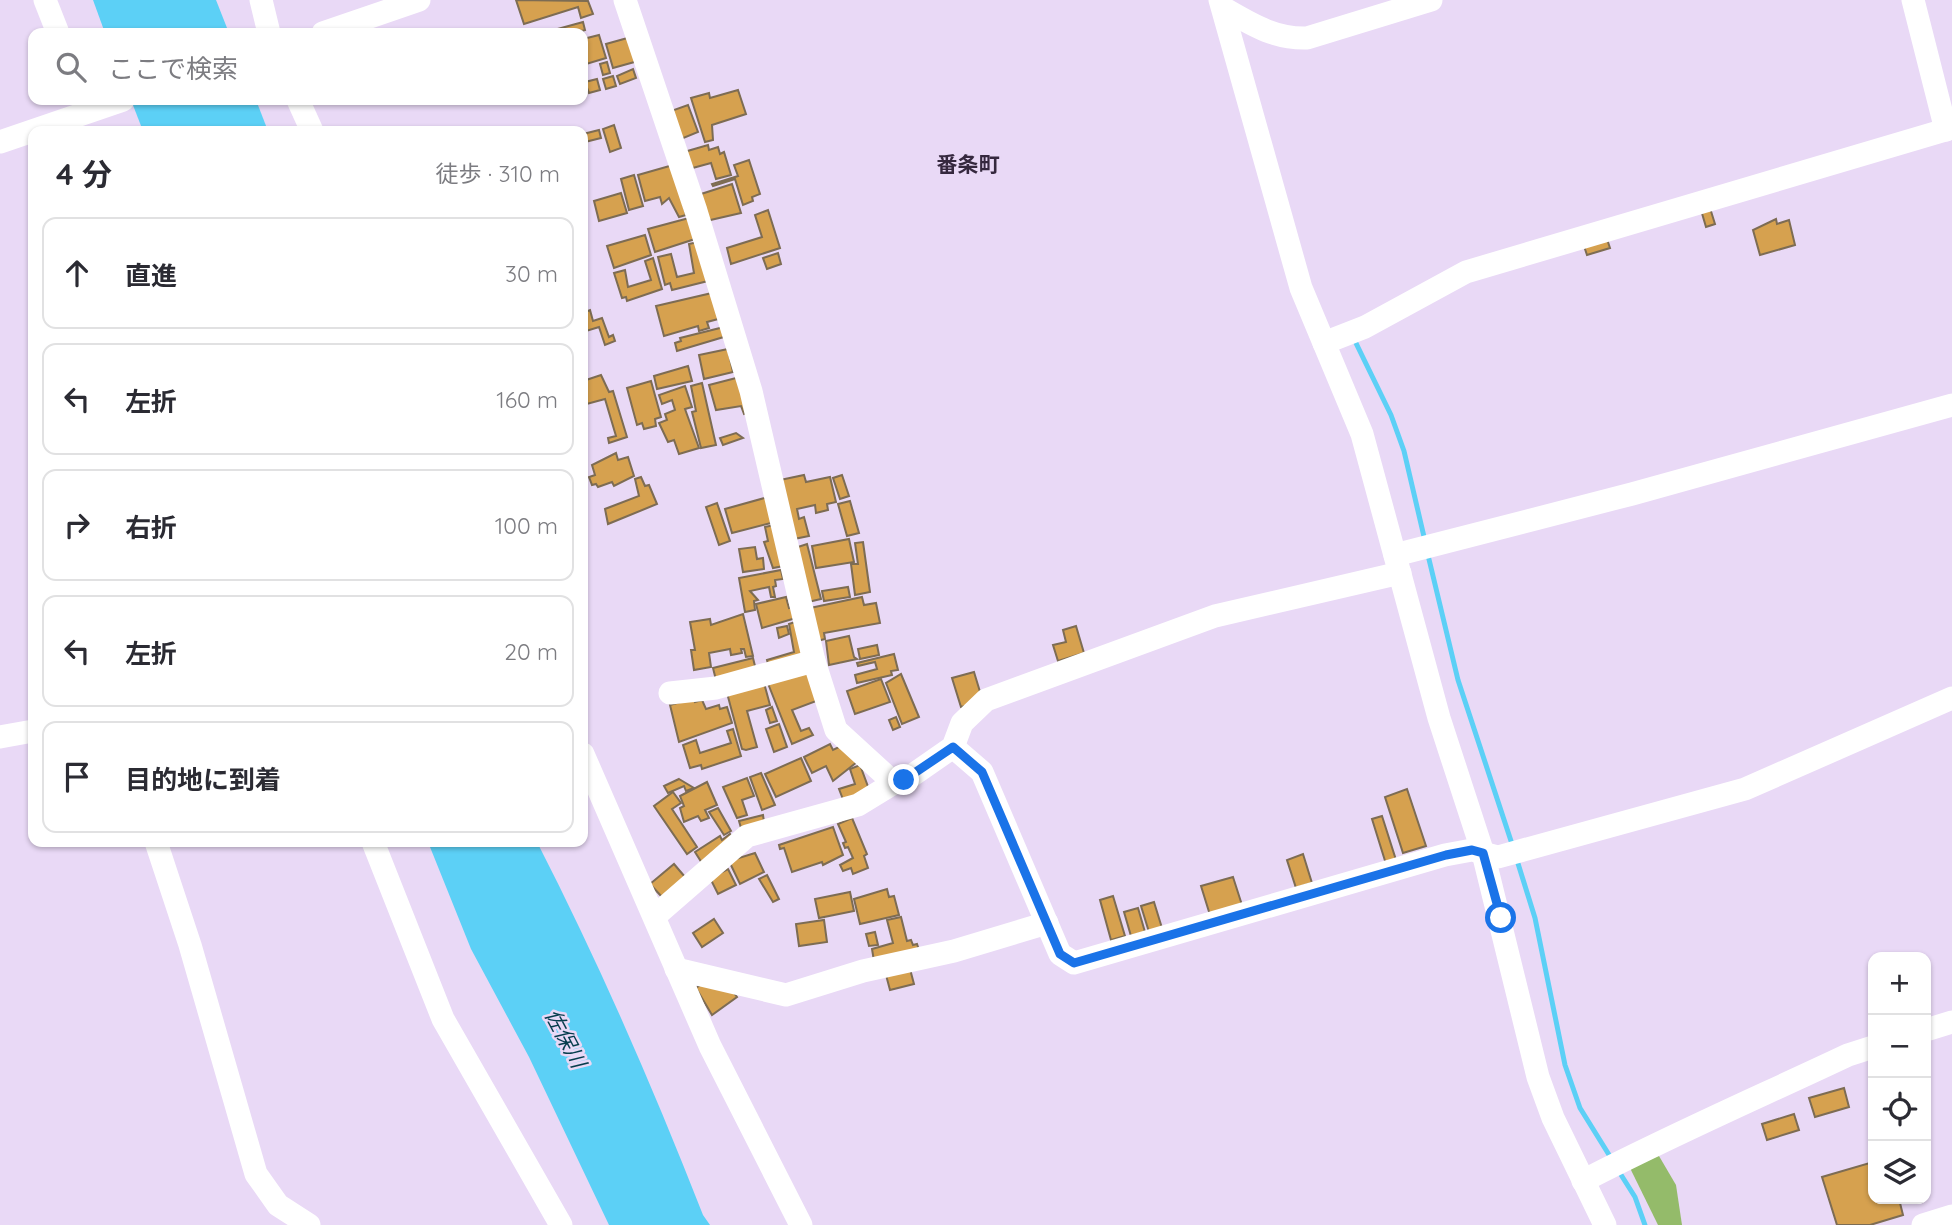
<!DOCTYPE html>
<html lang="ja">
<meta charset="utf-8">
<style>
:root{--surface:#fff;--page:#f7f7f7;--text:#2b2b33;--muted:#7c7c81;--line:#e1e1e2}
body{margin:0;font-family:Quicksand,"Noto Sans JP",sans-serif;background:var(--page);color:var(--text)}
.controls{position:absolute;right:21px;bottom:21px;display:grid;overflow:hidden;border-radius:14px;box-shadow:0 2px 5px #0004}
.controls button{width:63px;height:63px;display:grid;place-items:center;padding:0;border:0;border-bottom:2px solid var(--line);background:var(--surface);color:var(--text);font:35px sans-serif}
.stop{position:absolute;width:21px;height:21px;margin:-16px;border:5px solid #1a73e8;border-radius:50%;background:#fff}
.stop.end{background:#1a73e8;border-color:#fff;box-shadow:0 2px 7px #0008}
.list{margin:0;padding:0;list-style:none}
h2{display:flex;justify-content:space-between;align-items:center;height:91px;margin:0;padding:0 28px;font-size:30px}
h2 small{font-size:23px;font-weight:400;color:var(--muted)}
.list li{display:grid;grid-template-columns:46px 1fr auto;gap:21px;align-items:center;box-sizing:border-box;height:112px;margin:0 14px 14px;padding:0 14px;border:2px solid var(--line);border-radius:14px}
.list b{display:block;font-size:26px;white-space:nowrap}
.list em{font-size:23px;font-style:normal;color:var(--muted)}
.icon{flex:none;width:38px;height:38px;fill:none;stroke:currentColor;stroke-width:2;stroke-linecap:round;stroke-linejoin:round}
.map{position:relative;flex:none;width:1952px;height:1225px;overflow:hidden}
.search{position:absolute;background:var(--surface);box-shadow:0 2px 5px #0004;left:28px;top:28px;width:560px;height:77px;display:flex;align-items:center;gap:18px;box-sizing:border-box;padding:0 24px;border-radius:14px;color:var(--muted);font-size:26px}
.panel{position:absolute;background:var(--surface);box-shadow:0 2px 5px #0004;left:28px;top:126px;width:560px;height:721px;border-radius:14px}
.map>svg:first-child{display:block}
</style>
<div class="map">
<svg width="1952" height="1225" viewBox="0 0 1952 1225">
<rect width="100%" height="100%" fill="#e9d9f6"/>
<!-- forest -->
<polygon fill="#94bb6a" points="1659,1156 1676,1185 1682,1225 1658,1225 1630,1168 1647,1157"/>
<!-- water -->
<g fill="#5cd0f6">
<polygon points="93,0 216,0 229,33 105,33"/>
<polygon points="131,100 256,100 268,131 143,131"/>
<path d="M428 842H537C599 963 653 1087 703 1215L710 1225H609L529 1057 471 949Z"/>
</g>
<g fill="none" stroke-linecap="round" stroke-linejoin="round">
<!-- stream -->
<g stroke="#5cd0f6" stroke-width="5">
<polyline points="1353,337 1391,415 1404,451 1425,541"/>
<polyline points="1427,551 1458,680 1513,847"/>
<polyline points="1516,857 1535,918 1565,1065 1580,1108 1611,1158"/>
<polyline points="1618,1170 1635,1197 1645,1225"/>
</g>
</g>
<!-- building -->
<g fill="#d6a14f" stroke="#7d6c53" stroke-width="2">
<polygon points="516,0 588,1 593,14 581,18 578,7 524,24"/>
<polygon points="583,22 585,30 575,33 543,33"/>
<polygon points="599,35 606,58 583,65 583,39"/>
<polygon points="631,37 638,61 613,68 606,44"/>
<polygon points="607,62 610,73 603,75 600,64"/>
<polygon points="633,69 636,78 620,84 617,76"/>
<polygon points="613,76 616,86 606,89 603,79"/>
<polygon points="597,79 600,90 589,93 585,82"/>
<polygon points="738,90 746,114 712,125 713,140 705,142 691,98 709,93 710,98"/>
<polygon points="688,105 698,132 681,139 671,111"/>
<polygon points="614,125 621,148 610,152 603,129"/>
<polygon points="599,130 601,138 585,142 583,134"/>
<polygon points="708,145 709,150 718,147 720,154 724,152 731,175 716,179 711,163 689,169 684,152"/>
<polygon points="749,160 760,194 752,197 753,201 743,205 735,179 713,186 712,184 738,176 734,165"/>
<polygon points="673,165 686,215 679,217 669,198 662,204 660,197 645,201 638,175"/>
<polygon points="634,175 643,206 629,210 621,179"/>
<polygon points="732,184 741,213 706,221 698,195"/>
<polygon points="621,193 627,213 599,221 594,201"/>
<polygon points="1710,208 1715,224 1706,227 1701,210"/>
<polygon points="768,210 780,248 731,264 727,248 762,237 755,215"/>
<polygon points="689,218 695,239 655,252 648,229"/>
<polygon points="1776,219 1777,224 1789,220 1795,245 1760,255 1753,230"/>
<polygon points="645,235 651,255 614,268 607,246"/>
<polygon points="1606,236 1610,248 1587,255 1583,243"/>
<polygon points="698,242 708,281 672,290 670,283 665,285 658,257 671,254 677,277 694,273 689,244"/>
<polygon points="778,253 781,264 767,269 763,258"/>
<polygon points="653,258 662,289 627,301 626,297 622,298 614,273 625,270 628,287 651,280 645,261"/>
<polygon points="712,293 722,318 707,322 709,328 699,331 698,326 664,336 656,306"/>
<polygon points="590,310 593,321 602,318 609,337 613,335 615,341 605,345 599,327 583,332 583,313"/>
<polygon points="724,327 727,336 677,351 675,343 681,341 680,338"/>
<polygon points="728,349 733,372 704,379 699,355"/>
<polygon points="688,366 692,381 657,389 654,376"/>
<polygon points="601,375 609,392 613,391 627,437 609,443 608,438 616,436 605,399 583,405 583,381"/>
<polygon points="740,377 749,412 744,414 741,406 716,410 709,385"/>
<polygon points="651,381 661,417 655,419 656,426 644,429 642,423 637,425 627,388"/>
<polygon points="702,383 716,445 701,448 692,412 696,411 691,386"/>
<polygon points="685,386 692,407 685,409 699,448 679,454 674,440 668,442 659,423 667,420 665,414 675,410 672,400 662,404 659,395"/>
<polygon points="736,433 743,438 723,445 720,438"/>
<polygon points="616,453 618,460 628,457 634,476 614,486 612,482 598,487 596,484 592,485 589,477 595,475 592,465"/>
<polygon points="804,475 806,482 830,477 836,502 827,504 828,510 816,513 815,505 797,509 799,519 804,517 809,536 794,539 780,480"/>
<polygon points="842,475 849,496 840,499 833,478"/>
<polygon points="641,477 645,486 649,485 657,504 608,524 605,509 639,496 635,479"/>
<polygon points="768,497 775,522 732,533 725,509"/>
<polygon points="850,501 859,533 847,536 838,504"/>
<polygon points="717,503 730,541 719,545 706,507"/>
<polygon points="774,525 784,566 773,568 764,542 768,541 765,527"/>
<polygon points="849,539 854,562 816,568 812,546"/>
<polygon points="863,542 870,592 855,595 851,564 858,564 855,543"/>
<polygon points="807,544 821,599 808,602 795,548"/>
<polygon points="755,547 757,559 763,558 764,569 743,572 739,549"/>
<polygon points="781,570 783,579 775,580 776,586 773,587 775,597 771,597 769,587 750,591 758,600 754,601 755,610 745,612 739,578"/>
<polygon points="848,587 850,597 824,601 822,591"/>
<polygon points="786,597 789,608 794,607 796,618 762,628 756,604"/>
<polygon points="862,597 864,605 876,603 880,623 824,633 825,639 817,641 810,608"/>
<polygon points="743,614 753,656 746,657 744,649 741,649 742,653 731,655 730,649 709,653 711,667 694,670 691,650 695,650 690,622 710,619 711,625"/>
<polygon points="798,621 807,656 769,668 767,660 794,652 789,624"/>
<polygon points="787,626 789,634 779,638 777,628"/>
<polygon points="1076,626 1084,653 1058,661 1053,645 1066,642 1063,630"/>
<polygon points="849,636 854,657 857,659 829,665 826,641"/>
<polygon points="877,645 879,655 860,659 858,649"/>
<polygon points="894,654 898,670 891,671 892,675 857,683 855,675 877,669 875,662 858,666 857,663"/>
<polygon points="753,658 756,670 716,680 713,668"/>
<polygon points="807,670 819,700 792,710 801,731 809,728 813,735 792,744 767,681"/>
<polygon points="974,672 981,695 974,704 961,707 952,678"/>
<polygon points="901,674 919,717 902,724 886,683"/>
<polygon points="881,679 890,702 855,714 847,691"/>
<polygon points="764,683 770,705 747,711 757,747 746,750 742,749 727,693"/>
<polygon points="694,698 695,702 702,700 706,709 719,705 720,709 727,707 732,723 679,742 670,705"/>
<polygon points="772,707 777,721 770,723 766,710"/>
<polygon points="896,717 900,727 893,730 889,720"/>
<polygon points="779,724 787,747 774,752 766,729"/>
<polygon points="733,729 741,756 702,769 701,765 690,768 683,745 696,740 700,753 731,743 727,731"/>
<polygon points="847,743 857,762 833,781 826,766 812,773 804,757 830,744 833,750"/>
<polygon points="801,758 811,781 776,797 765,774"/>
<polygon points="860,765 870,792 844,802 839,789 855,784 850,769"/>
<polygon points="761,773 775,805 762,810 750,777"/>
<polygon points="747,778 754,796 742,800 747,815 737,818 723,787"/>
<polygon points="679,779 694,788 686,791 684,786 668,793 664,786"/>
<polygon points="707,782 717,805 705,810 709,818 701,821 698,816 684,822 680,808 684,806 680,796"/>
<polygon points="1407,789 1426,846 1403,853 1385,797"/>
<polygon points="673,792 681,803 672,809 697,847 687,854 654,806"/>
<polygon points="718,808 731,831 724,835 709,812"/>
<polygon points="763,815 764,822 741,828 739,821"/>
<polygon points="1382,816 1396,860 1386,864 1372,819"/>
<polygon points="852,818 867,854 864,856 868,868 853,874 851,868 843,871 840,865 853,858 848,847 845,848 843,843 846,842 838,824"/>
<polygon points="833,827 843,855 823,865 822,862 792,872 784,848 780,849 779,845"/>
<polygon points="730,834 735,842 702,863 695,852 720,836 722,840"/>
<polygon points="755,853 764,872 740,884 729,861"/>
<polygon points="1303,854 1312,883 1296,888 1287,860"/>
<polygon points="674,864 685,877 662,897 650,884"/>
<polygon points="728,869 736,885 718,894 710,878"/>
<polygon points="767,875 779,899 773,902 759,879"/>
<polygon points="1233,877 1242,905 1210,915 1201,886"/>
<polygon points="887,889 889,897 894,896 899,915 860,924 854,899"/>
<polygon points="850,892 854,911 819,918 815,899"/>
<polygon points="1113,896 1125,936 1111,940 1100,900"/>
<polygon points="1154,902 1162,928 1149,932 1141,906"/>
<polygon points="1138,908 1145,932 1131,936 1124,912"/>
<polygon points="901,917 907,941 911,940 913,945 917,944 919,950 874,961 872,949 893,943 887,920"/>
<polygon points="714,919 723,933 702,947 693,933"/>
<polygon points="824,920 827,942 799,946 796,924"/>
<polygon points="875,932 878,945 869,946 866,934"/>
<polygon points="910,969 914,984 890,990 886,975"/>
<polygon points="707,980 729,986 737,997 712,1015 696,988"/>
<polygon points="1844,1088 1849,1107 1815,1117 1809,1098"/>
<polygon points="1794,1114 1799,1130 1767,1140 1762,1124"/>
<polygon points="1873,1162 1873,1199 1899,1199 1903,1215 1870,1225 1837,1225 1822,1177"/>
</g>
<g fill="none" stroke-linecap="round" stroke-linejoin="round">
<!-- minor -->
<g stroke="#fff" stroke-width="23">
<polyline points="45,0 58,33"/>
<polyline points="261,0 269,33"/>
<polyline points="625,0 696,211 751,391 814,661 836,730 894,783"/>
<polyline points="1220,0 1301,288 1362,434 1439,718 1483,853 1538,1077 1553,1118 1605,1225"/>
<polyline points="1913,0 1946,130"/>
<path d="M1223 8C1251 24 1274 39 1307 38L1431 0"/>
<polyline points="323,33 419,0"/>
<polyline points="298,100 312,131"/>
<polyline points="0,142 123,100"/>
<polyline points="1324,343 1365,327 1466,272 1952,128"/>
<polyline points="1395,555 1632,494 1952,405"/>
<polyline points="670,693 716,688 814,661"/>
<polyline points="0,737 33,731"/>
<polyline points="953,747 982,772 1060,954 1074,963 1445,855 1472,850 1498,857 1745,789 1952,698"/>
<polyline points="583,754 710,1046 801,1225"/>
<polyline points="156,842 190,945 256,1174 278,1205 309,1225"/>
<polyline points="373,842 443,1019 561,1225"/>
<polyline points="655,916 747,836 858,805 894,783 904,781 953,747 962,723 986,700 1215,616 1400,573"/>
<polyline points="676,969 786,995 863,971 954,951 1047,923"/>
<polyline points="1926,1030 1952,1022"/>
<path d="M1583 1181C1669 1136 1759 1097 1848 1055L1873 1047"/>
<polyline points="1923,1225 1952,1216"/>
</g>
</g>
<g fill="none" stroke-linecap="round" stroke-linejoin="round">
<!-- route -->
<polyline stroke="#1a73e8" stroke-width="9" points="904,780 953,747 982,772 1060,954 1074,963 1446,855 1472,850 1483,853 1501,918"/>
</g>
<g text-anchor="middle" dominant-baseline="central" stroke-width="5" stroke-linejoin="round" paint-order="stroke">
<!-- neighbourhood labels -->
<g font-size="21" font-weight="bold" fill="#35283e" stroke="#e9d9f6">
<text x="968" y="164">番条町</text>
</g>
<!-- water labels -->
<g font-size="21" font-style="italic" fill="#063d4d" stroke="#e9d9f6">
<text transform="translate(566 1038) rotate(62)">佐保川</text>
</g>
</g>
</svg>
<div class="controls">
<button>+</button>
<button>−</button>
<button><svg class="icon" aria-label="locate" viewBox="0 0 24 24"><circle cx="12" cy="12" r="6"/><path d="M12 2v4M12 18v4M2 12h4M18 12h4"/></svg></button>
<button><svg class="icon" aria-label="layers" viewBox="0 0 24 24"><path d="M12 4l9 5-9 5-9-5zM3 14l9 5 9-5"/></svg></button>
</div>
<div class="stop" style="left:1501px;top:918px"></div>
<div class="stop end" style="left:904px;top:780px"></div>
<div class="search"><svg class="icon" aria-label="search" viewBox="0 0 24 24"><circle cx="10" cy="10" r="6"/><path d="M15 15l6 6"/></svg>ここで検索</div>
<section class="panel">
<h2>4 分<small>徒歩 · 310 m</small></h2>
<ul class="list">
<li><svg class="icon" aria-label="ahead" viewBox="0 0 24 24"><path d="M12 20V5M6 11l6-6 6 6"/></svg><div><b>直進</b></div><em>30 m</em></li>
<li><svg class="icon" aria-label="left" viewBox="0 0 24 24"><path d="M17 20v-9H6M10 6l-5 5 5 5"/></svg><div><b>左折</b></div><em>160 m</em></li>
<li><svg class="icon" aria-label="right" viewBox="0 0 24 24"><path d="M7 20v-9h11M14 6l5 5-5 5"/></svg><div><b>右折</b></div><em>100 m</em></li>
<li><svg class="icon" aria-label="left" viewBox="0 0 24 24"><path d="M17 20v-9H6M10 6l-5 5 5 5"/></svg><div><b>左折</b></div><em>20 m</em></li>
<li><svg class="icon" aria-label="arrive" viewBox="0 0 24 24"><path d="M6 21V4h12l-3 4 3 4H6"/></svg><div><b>目的地に到着</b></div></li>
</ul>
</section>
</div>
